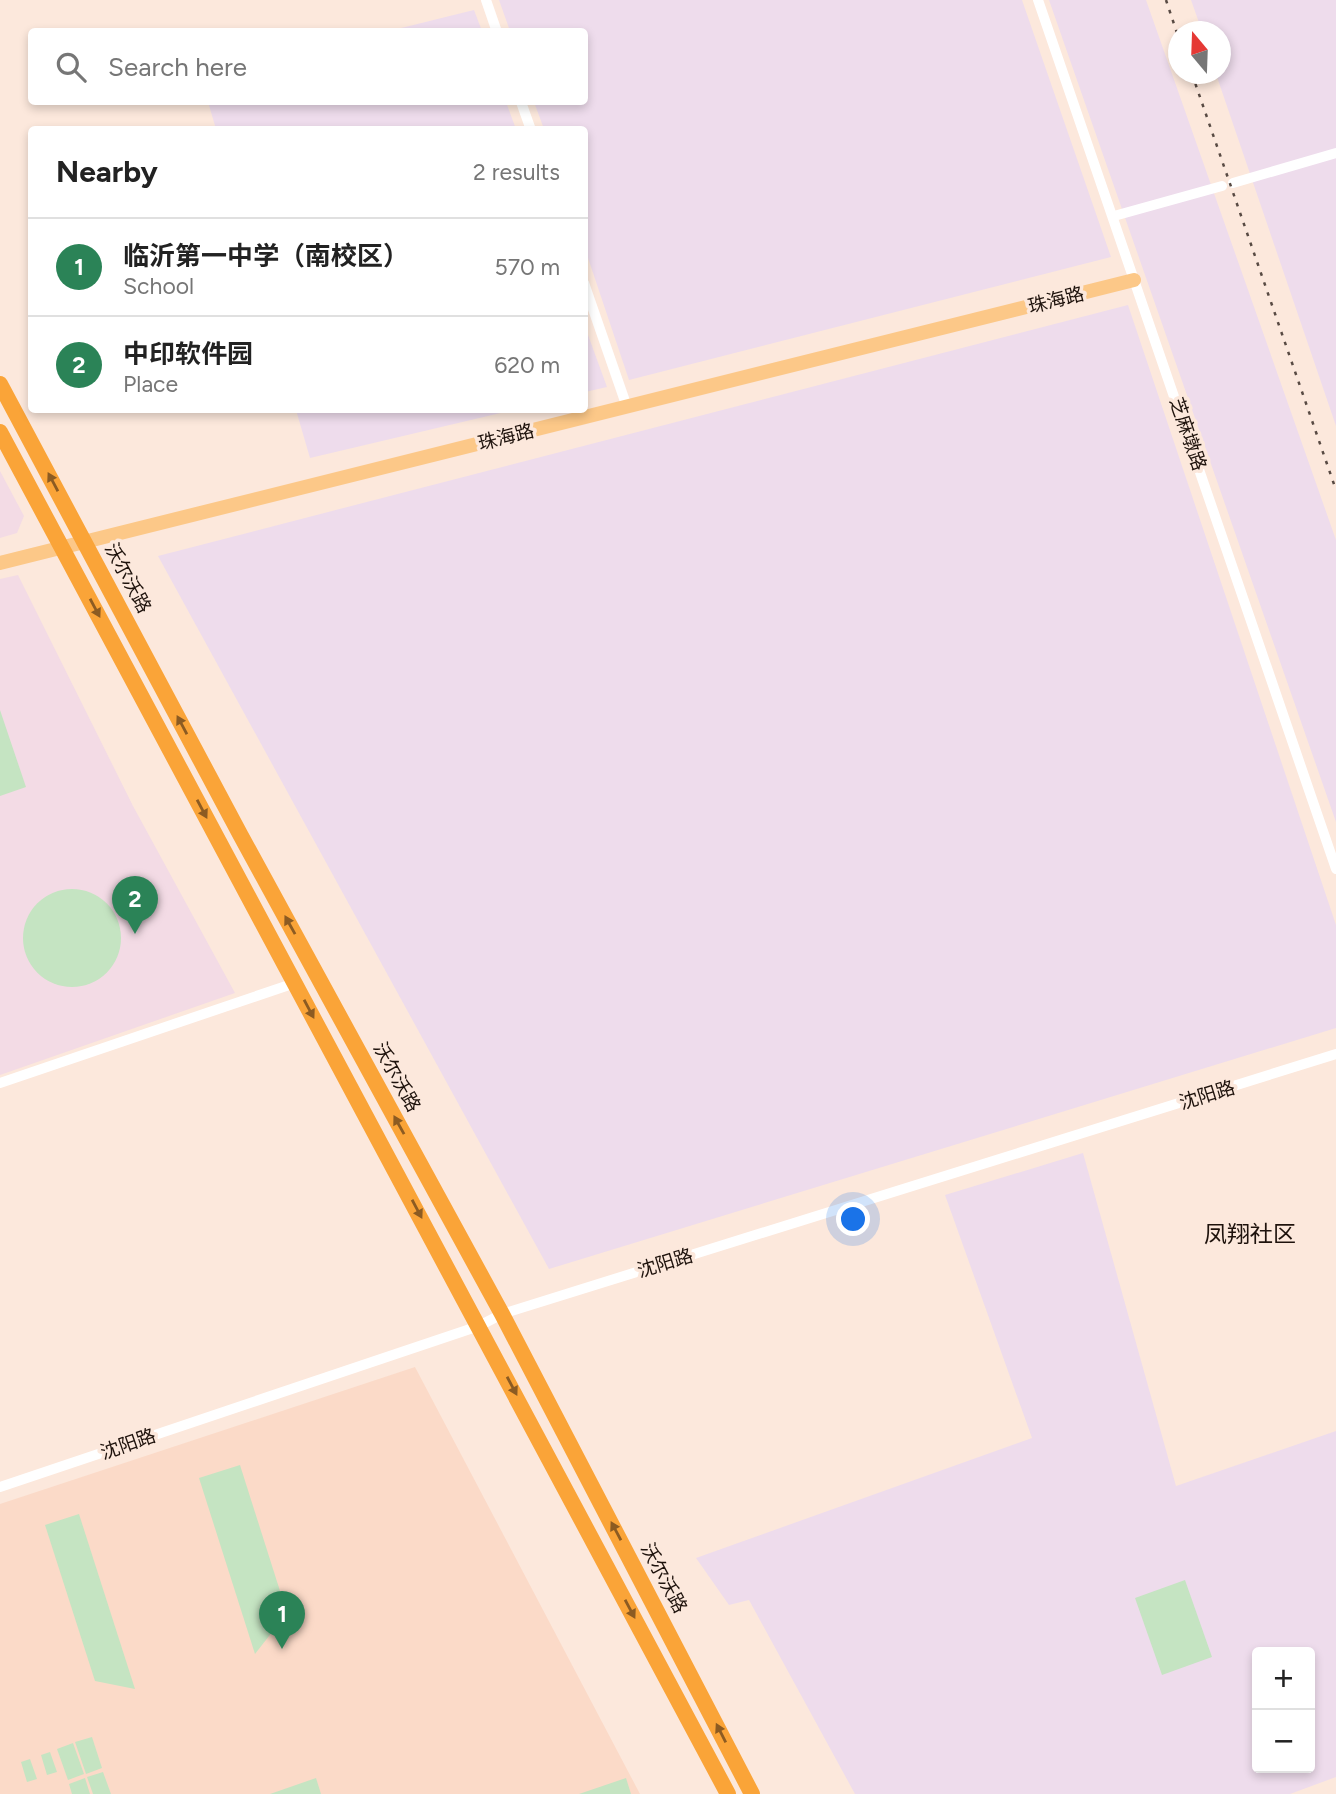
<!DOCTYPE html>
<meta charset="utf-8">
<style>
:root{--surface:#fff;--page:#f6f6f6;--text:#222;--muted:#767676;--line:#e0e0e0;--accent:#2b8357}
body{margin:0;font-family:Figtree,"Noto Sans SC",sans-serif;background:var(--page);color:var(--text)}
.controls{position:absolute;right:21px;bottom:21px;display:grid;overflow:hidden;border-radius:7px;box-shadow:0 4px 10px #0003}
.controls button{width:63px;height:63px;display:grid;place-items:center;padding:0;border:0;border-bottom:2px solid var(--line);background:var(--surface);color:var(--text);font:35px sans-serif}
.compass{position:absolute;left:1168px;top:21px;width:63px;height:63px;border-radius:50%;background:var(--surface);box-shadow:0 4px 10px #0003;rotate:341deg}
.you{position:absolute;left:854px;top:1220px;width:24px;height:24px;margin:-18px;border:5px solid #fff;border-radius:50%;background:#1a73e8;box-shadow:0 0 0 10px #1a73e833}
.badge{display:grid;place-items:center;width:46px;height:46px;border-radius:50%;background:var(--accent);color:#fff;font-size:23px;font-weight:700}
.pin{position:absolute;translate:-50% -58px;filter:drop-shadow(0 2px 4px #0008)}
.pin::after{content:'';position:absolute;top:37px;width:24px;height:21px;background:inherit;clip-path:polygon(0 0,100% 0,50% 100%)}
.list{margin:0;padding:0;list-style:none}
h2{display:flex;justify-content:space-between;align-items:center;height:91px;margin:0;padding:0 28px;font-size:30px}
h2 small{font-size:23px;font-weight:400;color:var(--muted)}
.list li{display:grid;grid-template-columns:46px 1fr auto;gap:21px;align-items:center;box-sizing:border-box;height:98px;padding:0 28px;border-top:2px solid var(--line)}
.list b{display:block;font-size:26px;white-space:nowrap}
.list p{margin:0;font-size:23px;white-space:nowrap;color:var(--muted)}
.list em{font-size:23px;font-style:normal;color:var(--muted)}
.icon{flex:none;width:38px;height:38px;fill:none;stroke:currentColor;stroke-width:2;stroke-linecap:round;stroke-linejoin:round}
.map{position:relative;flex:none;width:1336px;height:1794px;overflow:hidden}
.search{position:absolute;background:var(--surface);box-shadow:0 4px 10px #0003;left:28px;top:28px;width:560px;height:77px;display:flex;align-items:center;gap:18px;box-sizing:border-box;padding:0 24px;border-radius:7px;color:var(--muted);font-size:26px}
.panel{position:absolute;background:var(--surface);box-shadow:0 4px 10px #0003;left:28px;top:126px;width:560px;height:287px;border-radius:7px}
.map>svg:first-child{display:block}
</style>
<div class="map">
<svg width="1336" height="1794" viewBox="0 0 1336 1794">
<rect width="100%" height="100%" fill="#fce8dc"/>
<!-- commercial -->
<g fill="#f3dbe5">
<polygon points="0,471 24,516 17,533 0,538"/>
<polygon points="18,575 133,806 235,993 0,1075 0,579"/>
</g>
<!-- industrial -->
<g fill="#eedcec" fill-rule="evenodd">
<polygon points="499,0 1022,0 1111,257 629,380 585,249 584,130 544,129 534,102 584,102 584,32 510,31"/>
<polygon points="1049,0 1146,0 1336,540 1336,822"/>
<polygon points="1191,0 1336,0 1336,426 1216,74 1220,74 1220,32 1202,31"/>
<polygon points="474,10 482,31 389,31"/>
<polygon points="208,102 506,102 516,129 216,129"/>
<polygon points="1128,305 1336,925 1336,1028 549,1269 158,556"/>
<polygon points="584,324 607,387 585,392 584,392"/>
<polygon points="296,410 513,410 310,458"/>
<path d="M1083 1153 1176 1486 1336 1431V1777L1290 1794H855L749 1600 729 1605 696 1558 1032 1438 945 1195ZM1257 1652H1310V1768H1257Z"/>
</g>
<!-- built -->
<polygon fill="#fbdac8" points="415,1367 640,1794 0,1794 0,1504"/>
<!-- green -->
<g fill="#c5e4c2">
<polygon points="0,710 26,787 0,796"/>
<circle cx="72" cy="938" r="49"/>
<polygon points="240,1465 287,1613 255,1654 199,1478"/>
<polygon points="79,1514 135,1689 95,1681 45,1525"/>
<polygon points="1185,1580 1212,1657 1162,1675 1135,1598"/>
<polygon points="92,1737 102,1768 86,1774 75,1742"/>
<polygon points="73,1743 84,1774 68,1780 57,1749"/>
<polygon points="50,1752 57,1772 47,1775 41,1755"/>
<polygon points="30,1759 37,1779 27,1782 21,1762"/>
<polygon points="103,1772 111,1794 93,1794 87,1777"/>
<polygon points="85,1778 90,1794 72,1794 69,1784"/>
<polygon points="316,1778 321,1794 270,1794"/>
<polygon points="626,1778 631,1794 579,1794"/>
</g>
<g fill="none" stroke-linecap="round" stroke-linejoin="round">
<!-- minor -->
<g stroke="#fff" stroke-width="10">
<polyline points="486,0 497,32"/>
<polyline points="1038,0 1336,869"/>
<polyline points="521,102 531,130"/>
<polyline points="1233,183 1336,153"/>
<polyline points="1114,216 1222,186"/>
<polyline points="584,283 627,407"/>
<polyline points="0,1083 295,983"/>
<polyline points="0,1487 479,1326 502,1314 1336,1054"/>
</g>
<!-- major -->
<polyline stroke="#fcc888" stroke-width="14" points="0,563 1134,280"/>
<!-- highway -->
<g stroke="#faa438" stroke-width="16">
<polyline points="0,384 241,836 502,1314 752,1794"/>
<polyline points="0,432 728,1794"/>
</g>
<!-- rail -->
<g stroke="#584a43" stroke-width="2.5" stroke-dasharray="3.5 7" stroke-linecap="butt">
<polyline points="1166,0 1178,36"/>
<polyline points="1192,74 1336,490"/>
</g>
</g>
<!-- one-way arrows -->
<defs><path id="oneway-solid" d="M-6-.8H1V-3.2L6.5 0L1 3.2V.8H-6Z" transform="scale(1.75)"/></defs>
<g fill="#8c5b22">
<use href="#oneway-solid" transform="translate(53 482) rotate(-118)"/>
<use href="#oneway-solid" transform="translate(95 608) rotate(62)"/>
<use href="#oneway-solid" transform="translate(182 725) rotate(-118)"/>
<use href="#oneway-solid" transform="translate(202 809) rotate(62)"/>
<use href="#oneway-solid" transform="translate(290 925) rotate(-119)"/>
<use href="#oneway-solid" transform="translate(309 1009) rotate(62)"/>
<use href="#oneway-solid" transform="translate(399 1125) rotate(-119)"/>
<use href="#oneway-solid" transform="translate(417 1209) rotate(62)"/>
<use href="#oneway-solid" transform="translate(512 1386) rotate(62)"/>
<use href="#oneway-solid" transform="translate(616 1531) rotate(-118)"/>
<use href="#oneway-solid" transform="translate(630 1609) rotate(62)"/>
<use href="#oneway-solid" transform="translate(721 1733) rotate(-117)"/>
</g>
<g text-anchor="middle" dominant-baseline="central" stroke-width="7" stroke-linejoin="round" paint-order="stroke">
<!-- street labels -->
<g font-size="19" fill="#1e120c" stroke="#fce8dc">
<text transform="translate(1056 300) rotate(-14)">珠海路</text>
<text transform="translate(1188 434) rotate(71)">芝麻墩路</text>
<text transform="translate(506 437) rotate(-14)">珠海路</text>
<text transform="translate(128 578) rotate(62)">沃尔沃路</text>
<text transform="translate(397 1077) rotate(61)">沃尔沃路</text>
<text transform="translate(1207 1095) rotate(-17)">沈阳路</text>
<text transform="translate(665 1263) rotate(-17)">沈阳路</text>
<text transform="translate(128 1444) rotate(-19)">沈阳路</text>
<text transform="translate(664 1578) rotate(62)">沃尔沃路</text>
</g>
<!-- quarter labels -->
<g font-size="23" fill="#1e120c" stroke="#fce8dc">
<text x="1250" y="1234">凤翔社区</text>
</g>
</g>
</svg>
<div class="controls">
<button>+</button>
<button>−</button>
</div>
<svg class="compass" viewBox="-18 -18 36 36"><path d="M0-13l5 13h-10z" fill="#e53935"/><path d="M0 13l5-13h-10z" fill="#767676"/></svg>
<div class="you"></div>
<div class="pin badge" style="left:282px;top:1649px">1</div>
<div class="pin badge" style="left:135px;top:934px">2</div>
<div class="search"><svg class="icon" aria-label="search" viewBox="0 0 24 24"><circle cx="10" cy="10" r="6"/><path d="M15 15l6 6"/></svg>Search here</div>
<section class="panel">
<h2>Nearby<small>2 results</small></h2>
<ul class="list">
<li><span class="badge">1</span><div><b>临沂第一中学（南校区）</b><p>School</p></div><em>570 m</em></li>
<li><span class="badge">2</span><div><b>中印软件园</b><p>Place</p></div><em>620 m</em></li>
</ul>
</section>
</div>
